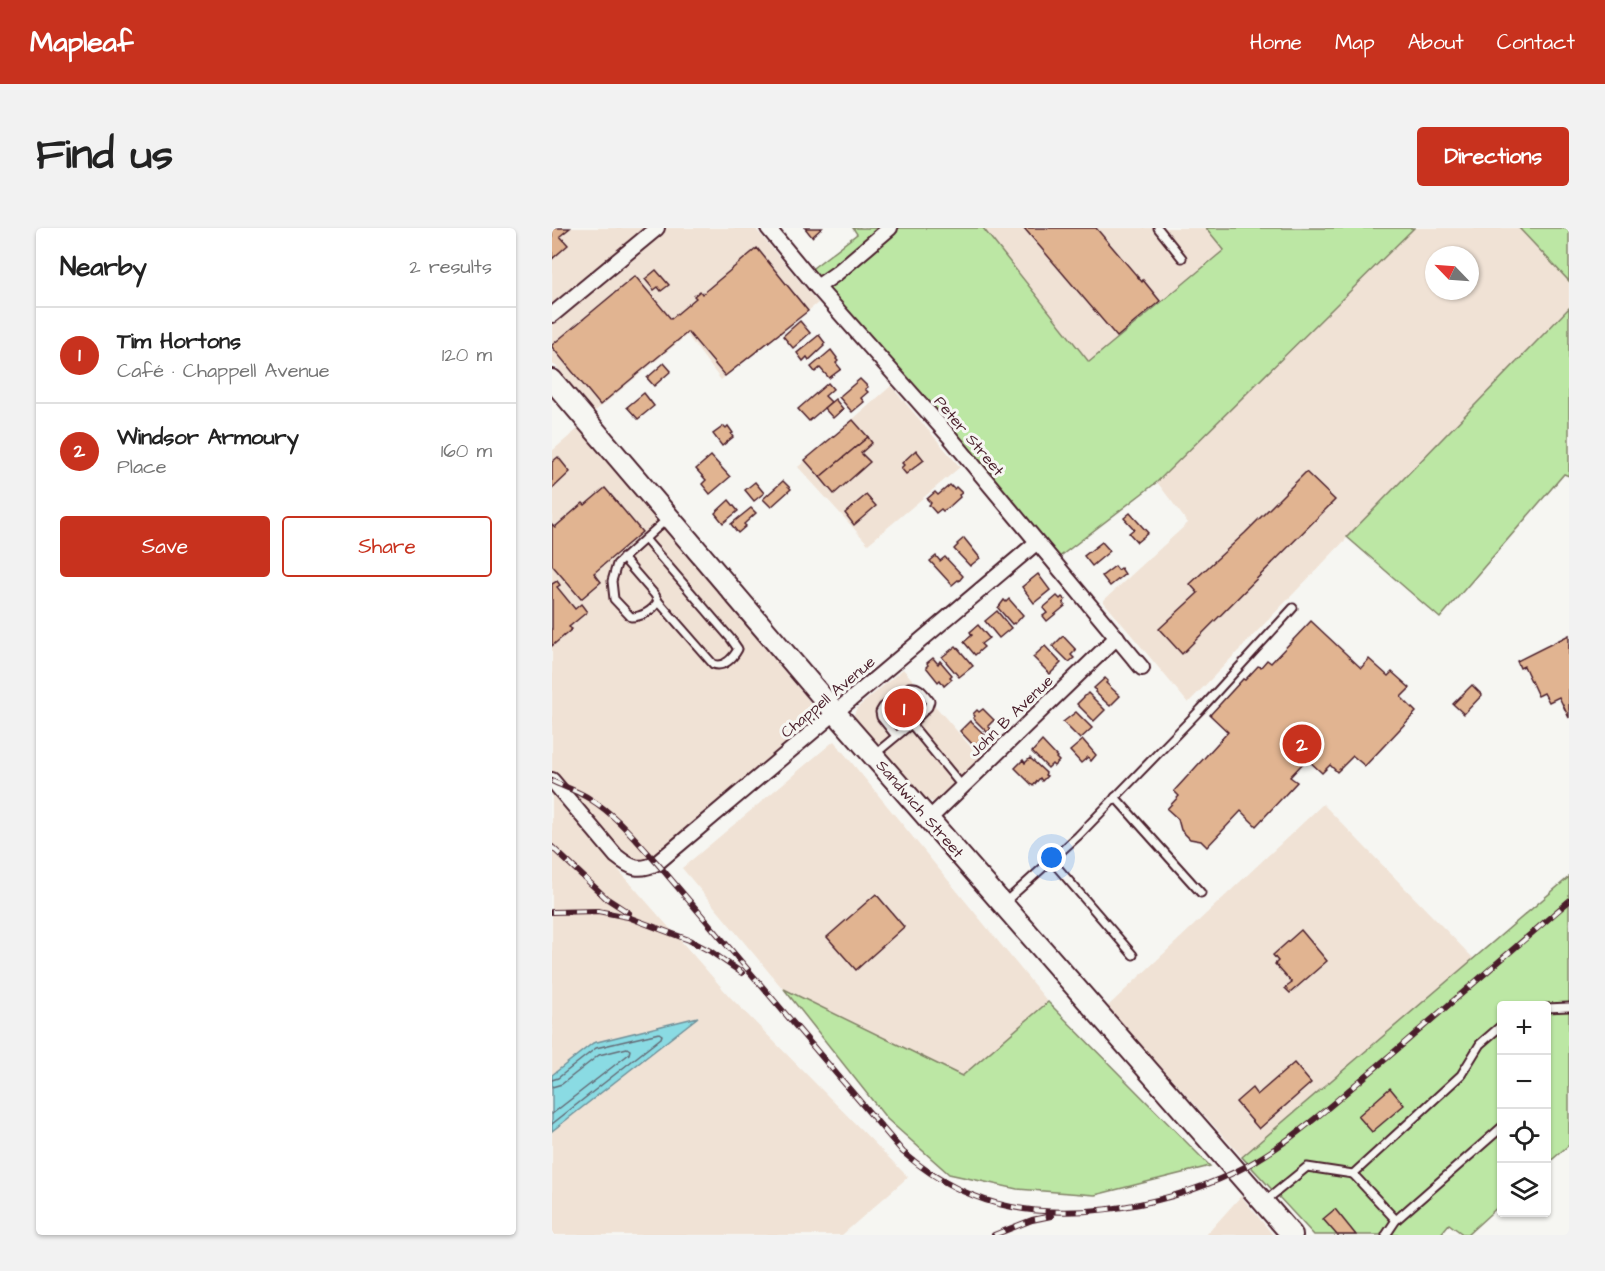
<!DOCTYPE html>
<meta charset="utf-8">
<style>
:root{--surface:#fff;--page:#f2f2f2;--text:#222;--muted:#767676;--line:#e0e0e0;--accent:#c8321e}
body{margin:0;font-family:"Architects Daughter",sans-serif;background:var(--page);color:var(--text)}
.controls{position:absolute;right:18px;bottom:18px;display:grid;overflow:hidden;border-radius:6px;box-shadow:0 2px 4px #0004}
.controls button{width:54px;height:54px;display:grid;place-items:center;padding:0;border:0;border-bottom:2px solid var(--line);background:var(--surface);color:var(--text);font:30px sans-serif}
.compass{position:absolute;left:873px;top:18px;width:54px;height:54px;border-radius:50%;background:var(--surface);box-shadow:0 2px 4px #0004;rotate:295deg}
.you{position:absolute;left:500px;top:630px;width:21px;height:21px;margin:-15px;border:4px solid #fff;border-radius:50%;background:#1a73e8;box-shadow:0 0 0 9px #1a73e833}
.badge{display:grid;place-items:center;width:39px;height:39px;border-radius:50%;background:var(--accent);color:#fff;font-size:20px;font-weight:700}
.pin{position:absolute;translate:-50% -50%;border:3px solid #fff;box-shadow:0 2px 6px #0006}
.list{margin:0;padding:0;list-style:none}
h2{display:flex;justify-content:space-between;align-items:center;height:78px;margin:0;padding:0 24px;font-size:26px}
h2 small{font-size:20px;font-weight:400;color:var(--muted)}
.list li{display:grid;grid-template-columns:39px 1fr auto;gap:18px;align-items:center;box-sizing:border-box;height:96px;padding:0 24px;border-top:2px solid var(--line)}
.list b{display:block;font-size:22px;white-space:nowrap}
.list p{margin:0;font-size:20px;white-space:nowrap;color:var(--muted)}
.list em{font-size:20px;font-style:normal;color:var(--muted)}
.actions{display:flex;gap:12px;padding:18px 24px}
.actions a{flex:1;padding:14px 0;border:2px solid var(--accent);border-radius:6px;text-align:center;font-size:21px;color:var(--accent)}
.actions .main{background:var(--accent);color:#fff}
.icon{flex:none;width:33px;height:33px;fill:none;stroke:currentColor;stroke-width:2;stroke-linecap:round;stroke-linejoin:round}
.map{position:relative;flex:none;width:1017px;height:1007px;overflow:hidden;border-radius:6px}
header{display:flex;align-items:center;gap:36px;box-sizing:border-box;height:84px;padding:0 30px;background:var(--accent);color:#fff}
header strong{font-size:28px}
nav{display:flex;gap:33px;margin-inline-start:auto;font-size:21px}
.intro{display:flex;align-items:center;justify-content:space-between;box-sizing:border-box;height:144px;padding:0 36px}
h1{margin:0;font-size:42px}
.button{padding:15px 27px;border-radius:6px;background:var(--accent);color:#fff;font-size:21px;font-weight:700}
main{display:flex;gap:36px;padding:0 36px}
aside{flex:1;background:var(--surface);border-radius:6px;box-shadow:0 2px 4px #0004}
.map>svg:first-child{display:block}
</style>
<header>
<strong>Mapleaf</strong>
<nav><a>Home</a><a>Map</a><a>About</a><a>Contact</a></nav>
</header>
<div class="intro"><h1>Find us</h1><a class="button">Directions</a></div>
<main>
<aside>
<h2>Nearby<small>2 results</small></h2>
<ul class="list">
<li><span class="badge">1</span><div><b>Tim Hortons</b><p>Café · Chappell Avenue</p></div><em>120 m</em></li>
<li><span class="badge">2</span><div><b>Windsor Armoury</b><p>Place</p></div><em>160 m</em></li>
</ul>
<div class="actions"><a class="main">Save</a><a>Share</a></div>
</aside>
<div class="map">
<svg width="1017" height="1007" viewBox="0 0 1017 1007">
<rect width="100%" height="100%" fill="#f6f6f2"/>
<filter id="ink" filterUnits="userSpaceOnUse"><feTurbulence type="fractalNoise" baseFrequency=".0167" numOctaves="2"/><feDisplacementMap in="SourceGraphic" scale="12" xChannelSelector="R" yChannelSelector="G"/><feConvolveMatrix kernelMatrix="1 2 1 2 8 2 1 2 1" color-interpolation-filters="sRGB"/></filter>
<g filter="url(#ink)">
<!-- built -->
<g fill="#f0e2d5" fill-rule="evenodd">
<polygon points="0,0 203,0 266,75 169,152 135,107 42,184 4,138 0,136"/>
<polygon points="431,0 654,0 673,21 537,134"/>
<path d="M862 0H967L1017 53V80L636 475 551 373 636 295 605 254ZM882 27H918V63H882Z"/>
<polygon points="339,158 408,239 316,316 246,239"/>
<polygon points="27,200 255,470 262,482 262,494 90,638 57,610 0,543 0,223"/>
<polygon points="351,441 431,533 388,572 380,574 374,571 303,492 302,486 305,480"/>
<polygon points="282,513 496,774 410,848 231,761 130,640"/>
<polygon points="0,566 178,769 356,949 290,1007 0,1007 0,903 144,790 41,815 0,847"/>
<polygon points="771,576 922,731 690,929 555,779"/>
<polygon points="689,968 721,1007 654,1007"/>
</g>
<!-- green -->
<g fill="#bce7a4" stroke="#838368" stroke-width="1.5">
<polygon points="301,0 431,0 537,134 672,22 654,0 862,0 605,254 502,333 257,43 305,6"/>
<polygon points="967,0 1017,0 1017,53"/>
<polygon points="1017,80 1017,248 1012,246 888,390 795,309"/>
<polygon points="1017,649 1017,917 995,936 994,778 950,778 949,976 915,1007 912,1007 897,996 888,1007 762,1007 690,929"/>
<polygon points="232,761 410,848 496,774 658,938 543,967 465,961 397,946 335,891"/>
</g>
<!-- water -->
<polygon fill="#8adbe3" stroke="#709099" stroke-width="1.5" points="146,789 0,903 0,847 41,815"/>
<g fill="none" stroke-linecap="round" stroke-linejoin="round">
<!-- shore -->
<g stroke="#646a75" stroke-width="1.5">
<polyline points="0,852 6,850 44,820 107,805 110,807 109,810 0,896"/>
<polyline points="0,859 10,856 47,827 75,820 78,822 77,826 0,886"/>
</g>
</g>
<!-- building -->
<g fill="#e1b491" stroke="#4a1f2b" stroke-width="1.5">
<polygon points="0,0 18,0 8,8 16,17 0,31"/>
<polygon points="253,0 270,0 260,9"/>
<polygon points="472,0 544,0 590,54 591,52 608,73 565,109"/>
<polygon points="205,20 256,83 173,148 136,104 48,177 0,119 0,117 83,48 119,91 144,70 142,68 148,63 150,66"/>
<polygon points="104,42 117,57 109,63 106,59 102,62 93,51"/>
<polygon points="248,93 258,105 241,120 231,108"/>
<polygon points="267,107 273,115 271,117 272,118 257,132 255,129 251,133 245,125"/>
<polygon points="279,122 285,130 284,131 286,133 284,135 289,141 277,150 268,140 263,144 259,139"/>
<polygon points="112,135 119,143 102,158 95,150"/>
<polygon points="308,151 316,159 313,161 316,164 309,170 312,174 300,184 287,169"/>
<polygon points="276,155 281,161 273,168 279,174 257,193 246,181"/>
<polygon points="92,165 102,178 86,191 75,179"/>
<polygon points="283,171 291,181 281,190 272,180"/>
<polygon points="301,192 316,209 268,249 253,232"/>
<polygon points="172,198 174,200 176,198 181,205 179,206 181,209 170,218 161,206"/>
<polygon points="316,209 320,215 309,225 318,234 282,266 268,249"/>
<polygon points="364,222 372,232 354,246 349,240 352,237 350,235"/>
<polygon points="159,228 178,249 158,266 150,256 154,252 144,241"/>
<polygon points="6,229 18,244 0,261 0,234"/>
<polygon points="754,244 783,272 630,426 607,401 646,365 638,356 693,305"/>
<polygon points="231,253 239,261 219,279 211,271"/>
<polygon points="203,254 212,265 202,273 193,262"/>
<polygon points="398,257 402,261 404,259 410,265 407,267 408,269 396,280 391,283 389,281 384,285 377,277 379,275 375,271 383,264 386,267"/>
<polygon points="53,260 90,304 42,345 49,354 29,371 0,337 0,296 3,299 31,275 33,277"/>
<polygon points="314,267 324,278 302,297 293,285"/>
<polygon points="177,272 186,283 171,295 163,285"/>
<polygon points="199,280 204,285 192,296 194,298 186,305 179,296"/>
<polygon points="578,285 596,305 585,314 577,305 582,301 572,290"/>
<polygon points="412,310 428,330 418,338 402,321 406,317 405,316"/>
<polygon points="550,314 558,323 540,338 532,328"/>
<polygon points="384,328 388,333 393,329 411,348 407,353 406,352 400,357 378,333"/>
<polygon points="563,338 566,342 569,340 573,346 558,358 550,348"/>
<polygon points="486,346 498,362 482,375 470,359"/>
<polygon points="5,353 8,357 5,359 23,381 29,376 35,384 17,399 20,401 0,418 0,356"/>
<polygon points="505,368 508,371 510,369 513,372 511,376 513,378 495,393 491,388 495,385 491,380"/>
<polygon points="457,371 471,387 463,396 462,395 460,396 446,380 452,372 454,374"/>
<polygon points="445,383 459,400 447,410 433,393"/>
<polygon points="759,393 809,440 817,431 836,448 840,444 858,460 849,469 864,484 813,538 801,528 785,544 778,537 770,545 755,531 738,549 745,554 704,598 689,583 655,619 649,613 638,611 629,602 626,591 615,581 627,568 622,563 676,504 658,487 691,451 693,452 706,438 709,439 715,432 719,435"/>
<polygon points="426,397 437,410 429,416 432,419 423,427 412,414 420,407 418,404"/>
<polygon points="1017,407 1017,490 1007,469 997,474 992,465 986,468 972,438 968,440 965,433"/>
<polygon points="511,408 524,422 519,427 522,430 517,434 501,418"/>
<polygon points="404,418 421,438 407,449 390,429"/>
<polygon points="493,418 509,435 498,446 481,429"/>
<polygon points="381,430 386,436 388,433 400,447 398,449 400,451 392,458 388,452 386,454 374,439 376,437 375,435"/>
<polygon points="553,450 556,453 554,455 568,468 558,478 543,464 544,462 542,460"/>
<polygon points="920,457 930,467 912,486 901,476"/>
<polygon points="358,462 369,475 345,496 342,496 335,488 335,484 338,482 337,480"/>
<polygon points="536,465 553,482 542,493 525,476"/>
<polygon points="431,481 442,492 436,498 439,501 435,504 421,490 423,488 421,486 425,482 427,484"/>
<polygon points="524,484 540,500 528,511 511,494"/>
<polygon points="418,493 433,507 422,518 408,503"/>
<polygon points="531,512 544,527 539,533 536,529 529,535 518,523"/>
<polygon points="490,513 505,529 504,530 507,533 502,538 500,536 496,540 480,524"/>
<polygon points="478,530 494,545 493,547 495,548 490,553 488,550 481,558 463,540 471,532 473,535"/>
<polygon points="324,666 352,699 304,742 275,709"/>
<polygon points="749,702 775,733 738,765 733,760 740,755 723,736 726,733 721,727"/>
<polygon points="742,835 759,855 707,901 684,874 700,860 705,867"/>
<polygon points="838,860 852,877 820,904 806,888"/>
<polygon points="783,981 804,1007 785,1007 771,991"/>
</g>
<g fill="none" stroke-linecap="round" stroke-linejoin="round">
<!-- lane casing -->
<g stroke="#4a1f2b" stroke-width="11">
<g id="lane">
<polyline points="606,0 630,30"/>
<path d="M93 311 179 411 186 421C181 430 172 440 161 436L106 373"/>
<path d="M71 330 103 367 106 373C101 383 89 389 79 389L62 371 60 353 65 336 115 291"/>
<path d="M344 508 329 489 328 484 331 479 357 459C368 457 372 466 378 473L376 479 359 496"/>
<polyline points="323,526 359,496 410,558"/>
<polyline points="563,569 649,665"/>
<polyline points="499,632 581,727"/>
<polyline points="453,674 526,608 649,481 741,380"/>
<polyline points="994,780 1017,779"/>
<polyline points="712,974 755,939 801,946"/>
<polyline points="844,992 801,946 909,847 928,816 950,797"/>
<polyline points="834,1007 844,992 950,899"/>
</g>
</g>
<!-- street casing -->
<g stroke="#4a1f2b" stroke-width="18">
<g id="street">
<polyline points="216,0 265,59 397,208 590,440"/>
<polyline points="265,59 285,45 338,0"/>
<polyline points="0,87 105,0"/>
<path d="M0 552 64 628C79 640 87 644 105 635L484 315"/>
<polyline points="377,591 565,409"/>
</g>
</g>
<!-- secondary casing -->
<g stroke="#4a1f2b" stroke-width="24">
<polyline id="secondary" points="0,152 283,484 740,1007"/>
</g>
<!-- lane -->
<use href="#lane" stroke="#f6f6f2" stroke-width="7"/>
<!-- street -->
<use href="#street" stroke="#f6f6f2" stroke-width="14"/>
<!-- secondary -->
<use href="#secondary" stroke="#f6f6f2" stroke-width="20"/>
<!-- rail casing -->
<g stroke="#4a1f2b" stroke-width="6">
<g id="rail">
<path d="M0 553C12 559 26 563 38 571 64 587 84 612 105 635L351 924C372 942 394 957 420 967 499 1000 609 980 683 944 720 926 752 900 783 874 805 855 827 837 849 818 905 769 961 722 1017 673"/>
<polyline points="0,619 54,670 77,685"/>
<polyline points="0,684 46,683 76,689 137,712 158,723 190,745"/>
<polyline points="442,1007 480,992 499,988"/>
</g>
</g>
<!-- rail -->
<use href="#rail" stroke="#f6f6f2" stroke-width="4" stroke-dasharray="11" stroke-linecap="butt"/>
</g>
</g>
<g text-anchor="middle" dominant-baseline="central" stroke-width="6" stroke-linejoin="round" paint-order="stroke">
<!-- street labels -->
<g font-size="16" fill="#4a1f2b" stroke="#f6f6f2">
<text transform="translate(417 208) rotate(50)">Peter Street</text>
<text transform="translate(276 469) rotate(-40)">Chappell Avenue</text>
<text transform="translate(459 488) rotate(-44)">John B Avenue</text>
<text transform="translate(368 581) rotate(49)">Sandwich Street</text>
</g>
</g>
</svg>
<div class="controls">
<button>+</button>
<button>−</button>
<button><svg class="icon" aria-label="locate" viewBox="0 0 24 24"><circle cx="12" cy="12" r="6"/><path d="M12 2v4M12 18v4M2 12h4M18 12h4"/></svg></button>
<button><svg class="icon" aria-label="layers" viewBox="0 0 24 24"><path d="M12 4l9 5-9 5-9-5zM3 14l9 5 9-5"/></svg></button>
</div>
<svg class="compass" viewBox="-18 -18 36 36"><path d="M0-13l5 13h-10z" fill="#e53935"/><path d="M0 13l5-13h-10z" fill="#767676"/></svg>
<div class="you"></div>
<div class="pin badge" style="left:352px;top:480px">1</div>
<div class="pin badge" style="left:750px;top:516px">2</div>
</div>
</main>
